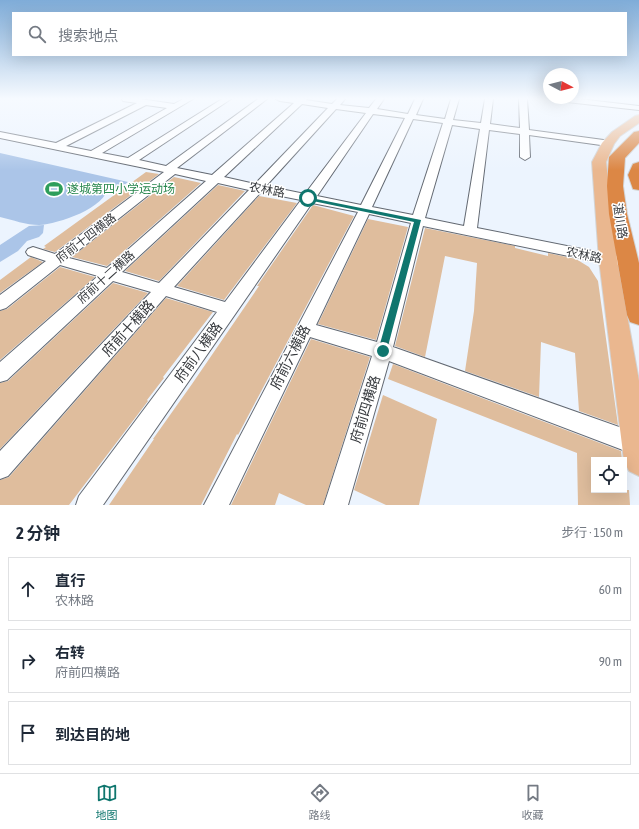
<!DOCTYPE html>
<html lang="zh">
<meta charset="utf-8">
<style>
:root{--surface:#fff;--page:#f6f6f7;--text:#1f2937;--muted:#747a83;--line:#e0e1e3;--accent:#0f766e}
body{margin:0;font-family:"Asap Condensed","Noto Sans SC",sans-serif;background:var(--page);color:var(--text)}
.controls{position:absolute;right:12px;bottom:12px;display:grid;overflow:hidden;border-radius:0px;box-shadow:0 4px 16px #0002}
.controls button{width:36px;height:36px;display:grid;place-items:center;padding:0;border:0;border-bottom:1px solid var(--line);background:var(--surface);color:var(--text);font:20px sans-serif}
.compass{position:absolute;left:543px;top:68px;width:36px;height:36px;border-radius:50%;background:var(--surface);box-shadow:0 4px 16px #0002;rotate:97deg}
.stop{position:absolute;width:12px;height:12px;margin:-9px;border:3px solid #0f766e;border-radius:50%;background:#fff}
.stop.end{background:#0f766e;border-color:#fff;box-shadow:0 1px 4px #0008}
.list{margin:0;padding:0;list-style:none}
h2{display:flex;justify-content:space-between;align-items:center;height:52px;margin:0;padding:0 16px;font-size:17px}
h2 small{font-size:13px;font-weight:400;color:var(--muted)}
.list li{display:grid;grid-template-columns:26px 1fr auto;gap:12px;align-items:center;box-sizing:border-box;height:64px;margin:0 8px 8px;padding:0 8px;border:1px solid var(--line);border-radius:0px}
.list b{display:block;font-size:15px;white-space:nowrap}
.list p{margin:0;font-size:13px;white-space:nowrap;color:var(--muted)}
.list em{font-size:13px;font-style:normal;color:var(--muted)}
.icon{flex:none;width:22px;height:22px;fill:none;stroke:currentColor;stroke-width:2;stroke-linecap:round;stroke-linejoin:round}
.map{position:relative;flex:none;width:639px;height:505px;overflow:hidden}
.search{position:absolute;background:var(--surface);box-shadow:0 4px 16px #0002;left:12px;right:12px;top:12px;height:44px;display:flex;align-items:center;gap:10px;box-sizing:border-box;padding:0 14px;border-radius:0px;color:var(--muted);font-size:15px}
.sheet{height:268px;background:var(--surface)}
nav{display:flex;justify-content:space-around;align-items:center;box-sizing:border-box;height:56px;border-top:1px solid var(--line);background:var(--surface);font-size:11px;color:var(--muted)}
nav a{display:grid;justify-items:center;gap:2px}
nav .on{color:var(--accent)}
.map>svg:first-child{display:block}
</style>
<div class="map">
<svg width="639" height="505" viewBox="0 0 639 505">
<rect width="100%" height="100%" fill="#ecf4fe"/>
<!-- green -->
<g fill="#abc5e8">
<path d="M0 153 128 182 119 189 108 186C107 208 58 224 39 225 26 225 13 220 0 217Z"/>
<polygon points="44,225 43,233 39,237 27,241 18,251 0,262 0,245 29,226"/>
</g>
<!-- building -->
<g fill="#dfbd9d">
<polygon points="146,172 159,174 55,252 43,249 46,247 44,246"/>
<polygon points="174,177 201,183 107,266 72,257"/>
<polygon points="218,185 245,191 159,281 125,271"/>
<polygon points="259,196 297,203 224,300 177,286"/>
<polygon points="313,205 354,216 238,435 237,434 201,505 109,505 154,439 153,439 192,384 259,286 257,286"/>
<polygon points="368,219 408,227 376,340 318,324"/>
<polygon points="425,228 515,246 515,248 548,256 548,253 576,259 589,267 598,281 618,425 579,411 575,353 541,342 539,397 465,371 474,311 477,263 445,256 425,357 395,346"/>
<polygon points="31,257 43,262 0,293 0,280"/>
<polygon points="60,267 95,277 0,360 0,311 7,309"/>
<polygon points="113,283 148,293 0,449 0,383 8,381"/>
<polygon points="166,298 213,312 163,377 164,378 147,400 148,401 69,505 0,505 0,480 9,477"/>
<polygon points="311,339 370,357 323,505 306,505 279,493 275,505 231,505"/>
<polygon points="393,364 621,451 622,460 594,460 594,490 629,490 630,505 578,505 577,453 388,379"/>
<polygon points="383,395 437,419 419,505 386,505 354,490"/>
</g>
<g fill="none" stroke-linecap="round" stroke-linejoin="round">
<!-- minor casing -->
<g stroke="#636972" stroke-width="2">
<g id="minor">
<path d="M122 99H140L174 104 183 99H193L102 153 128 158 222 99H231L139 160 166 166 258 99H267L177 168 212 175 294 103 280 101 276 99H307L306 100 332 104 337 99H345L340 105 369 108 376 99H384L377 109 408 114 415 99H423L416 115 445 119 451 99H459L453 120 481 123 485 99H493L490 124 520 128 519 99H527L529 130 611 141 613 143 608 146 529 135 530 157 525 160 520 157V134L489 130 477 228 617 256 622 258 624 261 622 264 617 266 423 226 393 347 639 434V454L636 455 389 361 348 505H324L372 356 310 337 229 505H204L358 212 312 203 103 505H76L79 496 217 312 166 296 8 476 0 479V451L151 292 113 281 7 380 0 382V362L98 276 60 265 6 308 0 310V295L46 261 28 255 26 252 28 249 33 247 55 254 164 172 0 138V132L56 143 137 103 123 101ZM302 104 328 108 255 184 224 177ZM146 105 167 108 91 151 66 146ZM336 109 366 113 305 194 266 186ZM373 114 405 118 361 205 317 196ZM413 119 443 123 413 215 372 207ZM452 125 480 129 464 226 425 218ZM175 174 206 181 107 268 69 258ZM218 183 249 190 159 283 122 272ZM261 192 301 200 225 302 174 287ZM369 214 411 223 377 342 316 325Z"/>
<polygon points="554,99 579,99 639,106 639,110 558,101"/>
</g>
</g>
<!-- major casing -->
<g stroke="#d3d4d5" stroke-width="2">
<polygon id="major" points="639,115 639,123 620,136 614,144 606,162 617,260 639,381 639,476 629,471 624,461 599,260 592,162 602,143 612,132 635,116"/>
</g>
<!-- highway casing -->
<g stroke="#d3d4d5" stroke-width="2">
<g id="highway">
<polygon points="639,131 639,143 625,158 623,186 627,214 639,263 639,325 630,322 627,315 609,214 607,186 609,157 634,132"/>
<polygon points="639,162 639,190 633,189 628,175 633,164"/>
</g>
</g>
<!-- minor -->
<use href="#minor" fill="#fff" fill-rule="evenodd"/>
<!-- major -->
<use href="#major" fill="#eab78f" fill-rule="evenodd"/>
<!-- highway -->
<use href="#highway" fill="#dc8745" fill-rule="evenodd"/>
</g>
<!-- sky -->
<linearGradient id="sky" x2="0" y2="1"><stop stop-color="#7facd8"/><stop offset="0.58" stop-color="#f6faff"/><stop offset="1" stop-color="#f6faff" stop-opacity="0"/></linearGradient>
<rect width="639" height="170" fill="url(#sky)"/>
<!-- route -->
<polygon fill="#0f766e" points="306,197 421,220 386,354 383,355 378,351 414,222 308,200 305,198"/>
<!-- icons -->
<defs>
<g id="stadium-bare" transform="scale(1.38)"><path d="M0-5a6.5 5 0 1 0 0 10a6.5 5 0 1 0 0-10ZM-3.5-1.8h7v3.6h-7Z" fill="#2e9e5b" stroke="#fff" stroke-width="2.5" paint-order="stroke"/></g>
</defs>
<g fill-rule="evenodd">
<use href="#stadium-bare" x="54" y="189"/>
</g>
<g text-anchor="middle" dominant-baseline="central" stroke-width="3" stroke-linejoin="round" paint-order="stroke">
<!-- leisure labels -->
<g font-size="12" fill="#27864d" stroke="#fff" text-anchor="start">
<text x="67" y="189">遂城第四小学运动场</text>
</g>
<!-- street labels -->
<g font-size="12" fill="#373a3e" stroke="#fff">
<text transform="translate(267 190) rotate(11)">农林路</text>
<text transform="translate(620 221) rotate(81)">湛川路</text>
<text transform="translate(86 238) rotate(-38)">府前十四横路</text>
<text transform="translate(584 255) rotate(12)">农林路</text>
<text transform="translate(106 277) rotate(-42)">府前十二横路</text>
</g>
<!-- near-street labels -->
<g font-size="14" fill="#373a3e" stroke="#fff">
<text transform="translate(128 328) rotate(-48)">府前十横路</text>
<text transform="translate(198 352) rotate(-54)">府前八横路</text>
<text transform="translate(290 357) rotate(-63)">府前六横路</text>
<text transform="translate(365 409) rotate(-73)">府前四横路</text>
</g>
</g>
</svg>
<div class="controls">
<button><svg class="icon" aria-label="locate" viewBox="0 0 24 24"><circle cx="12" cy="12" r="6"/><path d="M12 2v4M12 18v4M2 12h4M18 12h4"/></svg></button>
</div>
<svg class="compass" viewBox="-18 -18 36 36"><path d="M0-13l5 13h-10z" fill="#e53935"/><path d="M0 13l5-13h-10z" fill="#747a83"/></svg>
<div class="stop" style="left:308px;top:198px"></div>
<div class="stop end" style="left:383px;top:351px"></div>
<div class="search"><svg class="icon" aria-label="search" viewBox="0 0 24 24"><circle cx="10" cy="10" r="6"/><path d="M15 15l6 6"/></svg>搜索地点</div>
</div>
<section class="sheet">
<h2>2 分钟<small>步行 · 150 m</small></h2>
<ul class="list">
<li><svg class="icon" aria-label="ahead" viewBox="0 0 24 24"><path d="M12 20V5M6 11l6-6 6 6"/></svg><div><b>直行</b><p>农林路</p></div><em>60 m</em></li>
<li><svg class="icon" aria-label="right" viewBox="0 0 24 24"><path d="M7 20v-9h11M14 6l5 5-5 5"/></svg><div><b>右转</b><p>府前四横路</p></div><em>90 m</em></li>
<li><svg class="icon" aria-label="arrive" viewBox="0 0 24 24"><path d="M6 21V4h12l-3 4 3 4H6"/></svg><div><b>到达目的地</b></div></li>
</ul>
</section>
<nav>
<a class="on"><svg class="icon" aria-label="map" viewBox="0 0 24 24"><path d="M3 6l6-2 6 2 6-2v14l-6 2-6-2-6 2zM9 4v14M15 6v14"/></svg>地图</a>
<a><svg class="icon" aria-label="directions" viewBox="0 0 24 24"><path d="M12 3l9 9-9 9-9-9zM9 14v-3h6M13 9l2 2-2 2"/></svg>路线</a>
<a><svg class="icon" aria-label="saved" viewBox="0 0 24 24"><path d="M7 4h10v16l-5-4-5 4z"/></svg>收藏</a>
</nav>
